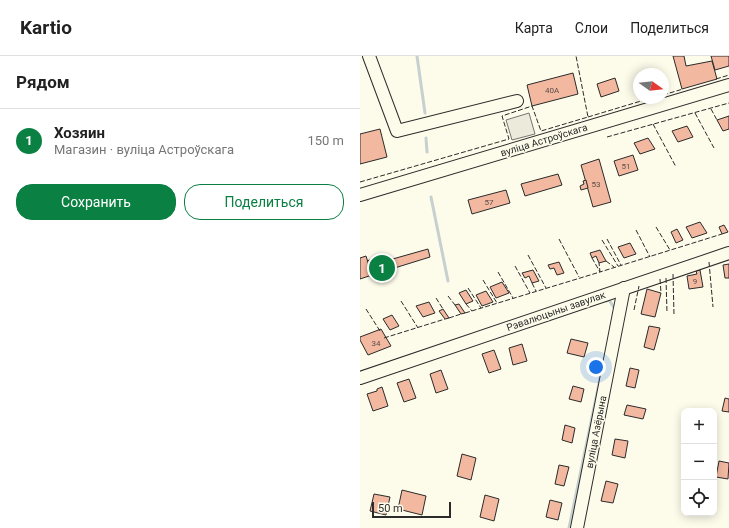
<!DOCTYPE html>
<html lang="ru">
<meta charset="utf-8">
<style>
:root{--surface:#fff;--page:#f6f6f6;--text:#222;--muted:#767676;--line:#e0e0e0;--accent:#0b8043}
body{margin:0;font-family:Roboto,sans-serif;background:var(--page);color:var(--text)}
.controls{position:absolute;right:12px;bottom:12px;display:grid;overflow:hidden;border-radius:8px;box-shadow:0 2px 10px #0003}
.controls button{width:36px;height:36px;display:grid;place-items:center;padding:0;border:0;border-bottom:1px solid var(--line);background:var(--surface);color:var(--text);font:20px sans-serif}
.compass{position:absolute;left:273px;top:12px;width:36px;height:36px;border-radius:50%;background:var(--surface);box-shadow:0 2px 10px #0003;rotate:105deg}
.scale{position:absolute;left:12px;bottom:10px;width:79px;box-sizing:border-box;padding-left:4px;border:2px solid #2b2b2b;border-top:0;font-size:11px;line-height:14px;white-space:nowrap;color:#2b2b2b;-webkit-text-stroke:3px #fdfbea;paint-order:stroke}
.you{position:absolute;left:236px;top:311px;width:14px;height:14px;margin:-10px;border:3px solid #fff;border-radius:50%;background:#1a73e8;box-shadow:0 0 0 6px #1a73e833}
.badge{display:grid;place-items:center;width:26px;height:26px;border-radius:50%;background:var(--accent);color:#fff;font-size:13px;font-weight:700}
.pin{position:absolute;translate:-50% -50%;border:2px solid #fff;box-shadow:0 1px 4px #0006}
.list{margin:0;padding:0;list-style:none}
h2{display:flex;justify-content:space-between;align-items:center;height:52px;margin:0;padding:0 16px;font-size:17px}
h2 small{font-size:13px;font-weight:400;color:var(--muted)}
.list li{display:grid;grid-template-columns:26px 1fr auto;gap:12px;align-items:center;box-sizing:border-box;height:64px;padding:0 16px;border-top:1px solid var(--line)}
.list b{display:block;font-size:15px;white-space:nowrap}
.list p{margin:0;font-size:13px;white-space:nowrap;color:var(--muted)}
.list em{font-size:13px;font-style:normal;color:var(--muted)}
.actions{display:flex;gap:8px;padding:12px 16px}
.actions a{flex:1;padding:9px 0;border:1px solid var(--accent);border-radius:16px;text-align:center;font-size:14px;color:var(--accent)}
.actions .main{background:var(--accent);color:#fff}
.icon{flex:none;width:22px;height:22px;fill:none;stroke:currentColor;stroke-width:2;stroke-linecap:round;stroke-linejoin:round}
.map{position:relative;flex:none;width:369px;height:472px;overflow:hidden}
header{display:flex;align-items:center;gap:24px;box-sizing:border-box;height:56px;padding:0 20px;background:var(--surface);border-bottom:1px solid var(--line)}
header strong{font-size:19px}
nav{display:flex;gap:22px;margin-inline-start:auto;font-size:14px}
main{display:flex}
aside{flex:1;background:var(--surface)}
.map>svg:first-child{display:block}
</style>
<header>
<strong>Kartio</strong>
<nav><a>Карта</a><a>Слои</a><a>Поделиться</a></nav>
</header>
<main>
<aside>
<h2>Рядом<small></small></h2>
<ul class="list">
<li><span class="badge">1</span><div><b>Хозяин</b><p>Магазин · вуліца Астроўскага</p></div><em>150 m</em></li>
</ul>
<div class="actions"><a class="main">Сохранить</a><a>Поделиться</a></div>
</aside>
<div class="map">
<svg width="369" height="472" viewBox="0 0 369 472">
<rect width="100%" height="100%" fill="#fdfbea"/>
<!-- parking -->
<polygon fill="#eceadb" stroke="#74746e" points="169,57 175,78 152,84 146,64"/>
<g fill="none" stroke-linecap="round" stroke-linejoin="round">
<!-- stream -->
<g stroke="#c7d0d0" stroke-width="3">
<polyline points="57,0 65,57"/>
<polyline points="66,82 67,96"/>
<polyline points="71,141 88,225"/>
<polyline points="246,245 249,244 255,253"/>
<polyline points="209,472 242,313"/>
</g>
</g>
<!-- building -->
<g fill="#f2b8a0" stroke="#2b2b2b">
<polygon points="313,0 324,0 326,10 352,5 357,23 322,33"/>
<polygon points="351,0 369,0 369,10 355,14"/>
<polygon points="213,17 218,38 172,50 167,29"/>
<polygon points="255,22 259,35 241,41 237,28"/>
<polygon points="369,60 369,73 363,75 357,64"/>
<polygon points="327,70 333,81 318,86 312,75"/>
<polygon points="20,73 27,101 0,108 0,78"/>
<polygon points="288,82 295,93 280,98 274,87"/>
<polygon points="273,99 278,114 259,120 254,105"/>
<polygon points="239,103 251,146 233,151 221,109"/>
<polygon points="198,118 202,129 165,140 161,128"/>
<polygon points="226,124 228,132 221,134 220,130 224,128 223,125"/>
<polygon points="146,134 150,147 112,158 108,144"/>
<polygon points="340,166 347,177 332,182 326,171"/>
<polygon points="364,169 368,176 362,178 359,171"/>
<polygon points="317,173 323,184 316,187 311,176"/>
<polygon points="270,187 276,198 264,202 258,191"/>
<polygon points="68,193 70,201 12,219 7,205 20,200 22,206"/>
<polygon points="240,194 246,205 239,207 236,200 232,202 230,197"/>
<polygon points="6,200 12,219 0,223 0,202"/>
<polygon points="199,206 204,217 197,219 194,212 190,213 188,209"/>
<polygon points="369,208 369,222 365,222 363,209"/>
<polygon points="173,214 179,225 172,227 169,220 165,222 162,217"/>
<polygon points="340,214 343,231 329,233 327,220 337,218 336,215"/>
<polygon points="142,226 149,237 136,242 130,231"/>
<polygon points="287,233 301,237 295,261 281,258"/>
<polygon points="106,234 113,245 106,248 99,237"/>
<polygon points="126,235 133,246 122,250 116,239"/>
<polygon points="69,246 75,257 63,261 56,250"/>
<polygon points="99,248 105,257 101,258 95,249"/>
<polygon points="83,253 89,262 85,263 79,255"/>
<polygon points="32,259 39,270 30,274 23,263"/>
<polygon points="289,270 300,272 294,294 284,291"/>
<polygon points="21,273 31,290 8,299 0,284 0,281"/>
<polygon points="211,283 228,287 224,301 207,297"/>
<polygon points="162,288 167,305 153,309 149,292"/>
<polygon points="134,294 141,313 129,317 122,298"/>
<polygon points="270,312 279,314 275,332 266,330"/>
<polygon points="81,314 88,333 76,337 70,318"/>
<polygon points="49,323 56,342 44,346 37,327"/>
<polygon points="213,330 224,333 221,346 209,343"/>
<polygon points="22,331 28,350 13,355 7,338 17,335 17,333"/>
<polygon points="365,342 369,343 369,356 362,355"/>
<polygon points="267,349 286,353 283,363 264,359"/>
<polygon points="205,369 215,372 212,387 202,384"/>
<polygon points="255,383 268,385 265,402 252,399"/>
<polygon points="102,398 116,402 111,424 97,420"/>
<polygon points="359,405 369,407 368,423 356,421"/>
<polygon points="199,409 209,411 204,430 195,428"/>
<polygon points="246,425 258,428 253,447 241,445"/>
<polygon points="42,434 66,440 62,459 38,453"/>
<polygon points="14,438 30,441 26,459 10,455"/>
<polygon points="125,439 139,443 134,465 120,461"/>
<polygon points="190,444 202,447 198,464 186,461"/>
</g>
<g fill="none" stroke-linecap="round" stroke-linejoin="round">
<!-- minor casing -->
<g stroke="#2b2b2b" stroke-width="14">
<g id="minor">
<polyline points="9,0 37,75 157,45"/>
<polyline points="0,139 369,29"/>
<polyline points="0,322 369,197"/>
<polyline points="217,472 264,232"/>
</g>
</g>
<!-- minor -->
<use href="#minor" stroke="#fdfbea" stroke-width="12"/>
<!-- fence -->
<g stroke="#2b2b2b" stroke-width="1" stroke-dasharray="5 2" stroke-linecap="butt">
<polyline points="356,23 369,19"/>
<polyline points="303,39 323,33"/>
<polyline points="351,53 357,64"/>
<polyline points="335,57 354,92"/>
<polyline points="228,61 291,42"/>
<polyline points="293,68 316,111"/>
<polyline points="247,81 369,47"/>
<polyline points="0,126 149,83 142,60 172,50 181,75 228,61 216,0"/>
<polyline points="296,171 310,194"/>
<polyline points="276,174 290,201"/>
<polyline points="199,183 219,221"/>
<polyline points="247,183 261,209"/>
<polyline points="242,184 258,210"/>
<polyline points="168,199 186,232"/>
<polyline points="232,202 240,216 362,178"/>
<polyline points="246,205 254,211"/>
<polyline points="349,206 353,251"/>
<polyline points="155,210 170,237"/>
<polyline points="138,216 153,242"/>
<polyline points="313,218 314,259"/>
<polyline points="306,222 307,257"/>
<polyline points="300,223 301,237"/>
<polyline points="123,224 137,247"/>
<polyline points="172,227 176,235"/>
<polyline points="108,232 121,252"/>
<polyline points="88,240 95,249"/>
<polyline points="76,242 83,253"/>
<polyline points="41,245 58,272"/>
<polyline points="106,248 112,255"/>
<polyline points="6,253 20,275"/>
<polyline points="274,254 279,230"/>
<polyline points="105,257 240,216 239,207"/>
<polyline points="89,262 101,258"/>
<polyline points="24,282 85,263"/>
</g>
</g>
<g text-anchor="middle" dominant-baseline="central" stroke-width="3" stroke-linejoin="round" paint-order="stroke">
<!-- number labels -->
<g font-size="8" fill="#5d4e48">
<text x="192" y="34">40А</text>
<text x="266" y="110">51</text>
<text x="236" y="128">53</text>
<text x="129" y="146">57</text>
<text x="335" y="225">9</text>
<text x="16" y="287">34</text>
</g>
<!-- street labels -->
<g font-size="10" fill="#2b2b2b" stroke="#fdfbea">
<text transform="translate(184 84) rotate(-17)">вуліца Астроўскага</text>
<text transform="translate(196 255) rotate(-19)">Рэвалюцыны завулак</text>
<text transform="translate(236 376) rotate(-79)">вуліца Азёрына</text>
</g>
</g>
</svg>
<div class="controls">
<button>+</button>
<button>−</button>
<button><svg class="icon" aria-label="locate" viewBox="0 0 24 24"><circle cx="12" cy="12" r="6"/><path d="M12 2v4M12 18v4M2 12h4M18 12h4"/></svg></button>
</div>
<svg class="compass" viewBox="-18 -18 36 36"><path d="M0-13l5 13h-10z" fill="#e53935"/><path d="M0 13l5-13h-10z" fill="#767676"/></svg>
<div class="scale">50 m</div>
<div class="you"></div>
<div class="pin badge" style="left:22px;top:212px">1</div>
</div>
</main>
